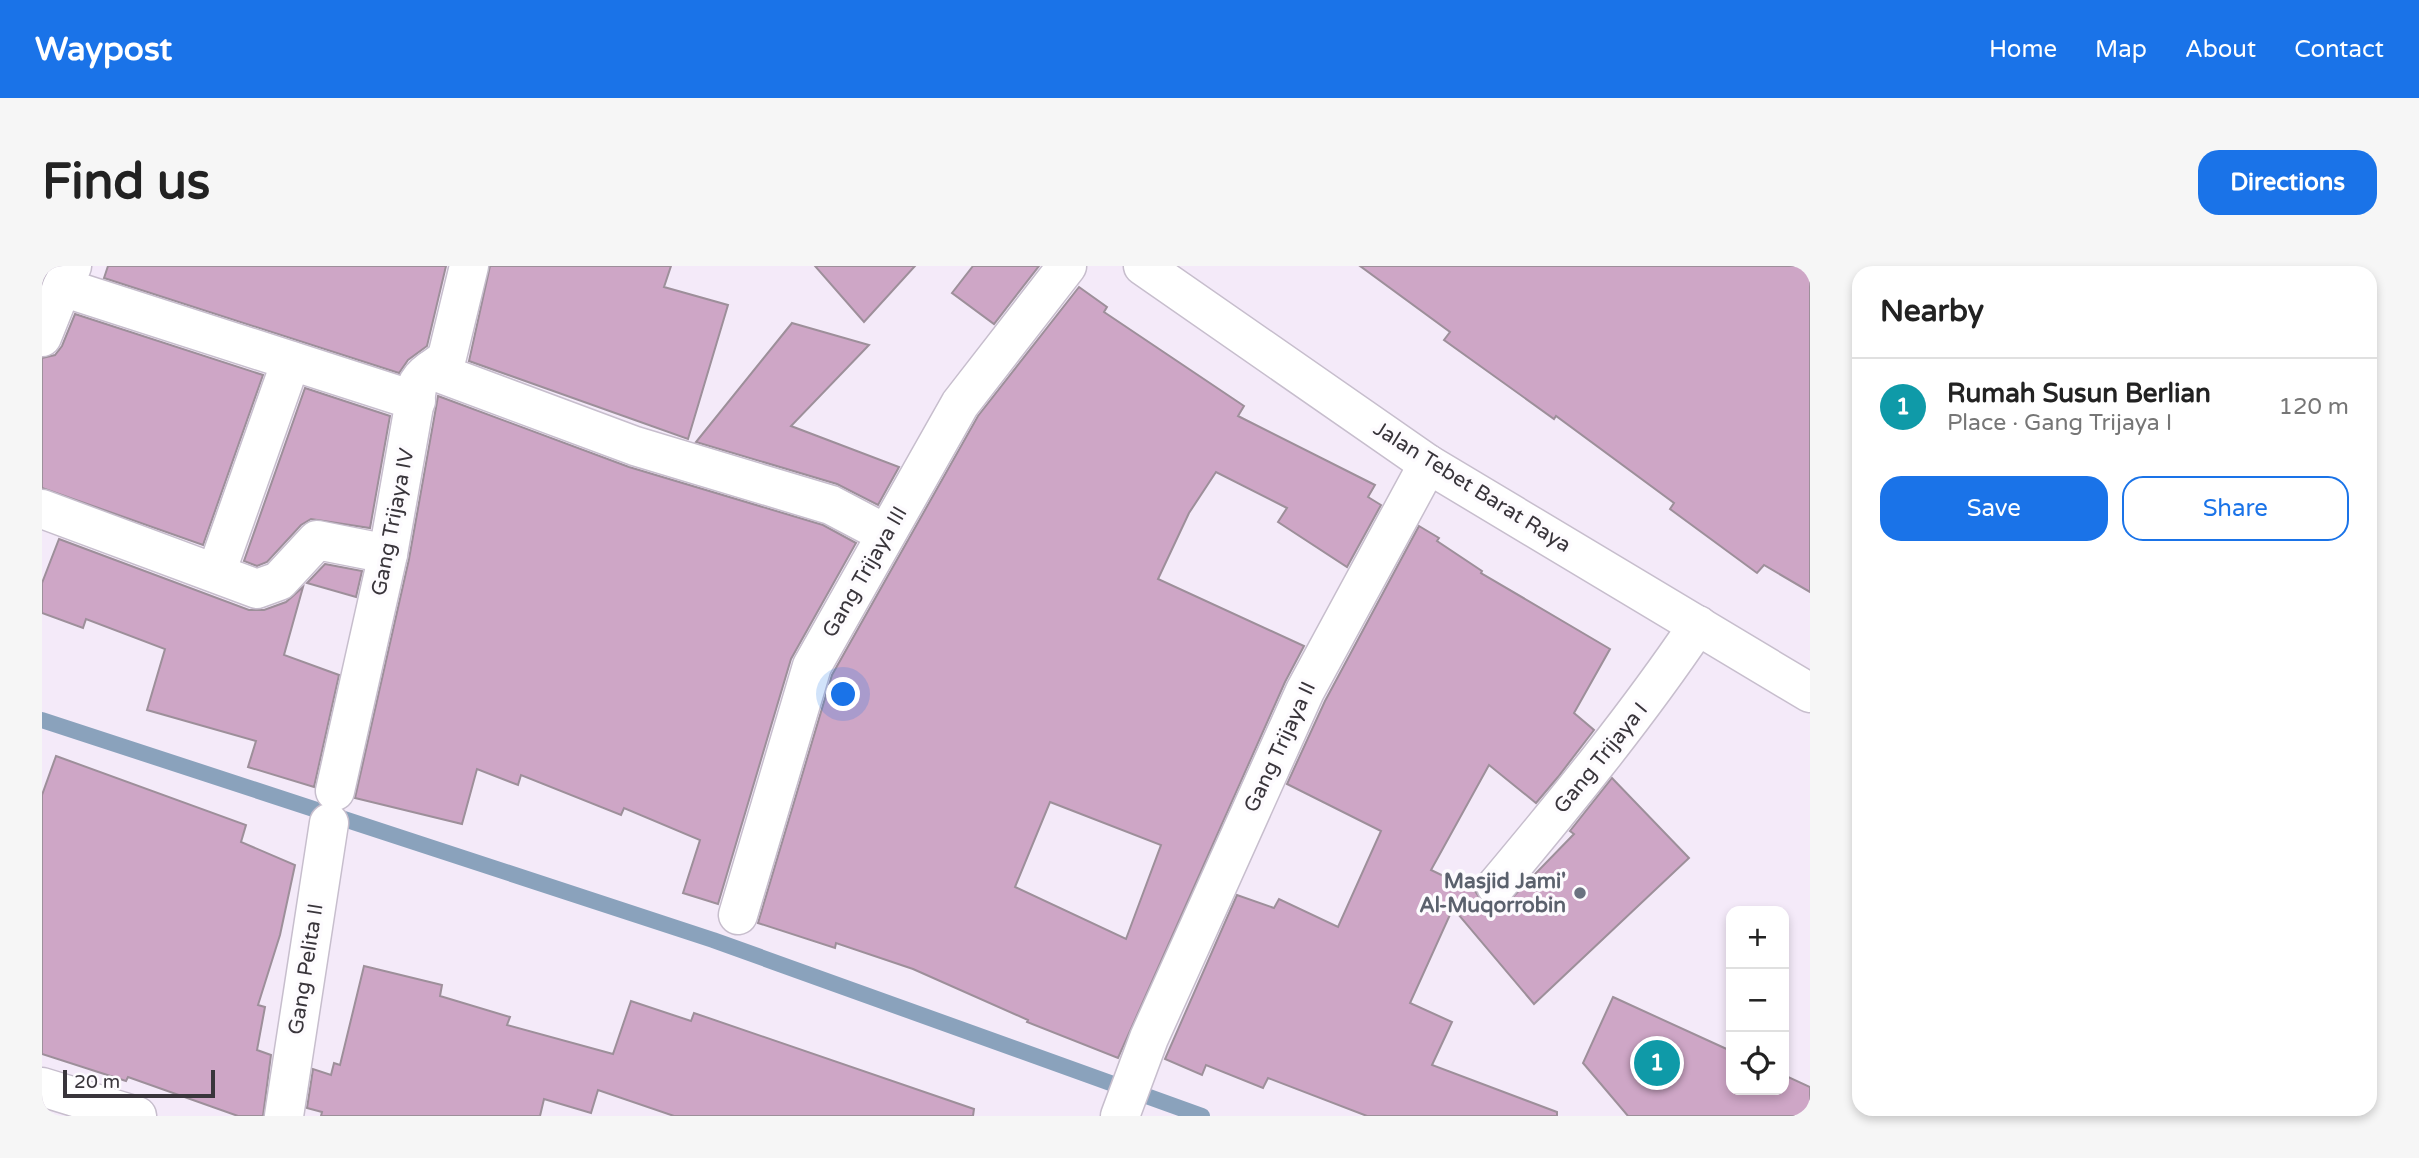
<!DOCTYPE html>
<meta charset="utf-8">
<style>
:root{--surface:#fff;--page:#f6f6f6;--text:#222;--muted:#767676;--line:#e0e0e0;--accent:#1a73e8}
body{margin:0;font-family:"Varela Round",sans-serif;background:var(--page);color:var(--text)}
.controls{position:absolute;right:21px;bottom:21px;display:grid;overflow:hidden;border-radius:14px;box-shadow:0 4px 10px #0003}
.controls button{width:63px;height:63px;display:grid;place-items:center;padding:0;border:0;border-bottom:2px solid var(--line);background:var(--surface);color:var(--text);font:35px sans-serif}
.scale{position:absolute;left:21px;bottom:18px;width:152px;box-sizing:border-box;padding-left:7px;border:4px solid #39353b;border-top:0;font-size:19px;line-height:24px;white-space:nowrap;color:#39353b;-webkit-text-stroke:5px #fdfbfe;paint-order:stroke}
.you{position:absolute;left:802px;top:429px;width:24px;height:24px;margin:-18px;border:5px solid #fff;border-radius:50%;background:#1a73e8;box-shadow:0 0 0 10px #1a73e833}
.badge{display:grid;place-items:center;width:46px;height:46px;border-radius:50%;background:var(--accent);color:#fff;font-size:23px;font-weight:700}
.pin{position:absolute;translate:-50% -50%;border:4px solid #fff;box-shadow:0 2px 7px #0006}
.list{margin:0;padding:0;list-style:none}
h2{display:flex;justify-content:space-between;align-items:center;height:91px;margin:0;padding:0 28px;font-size:30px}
h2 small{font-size:23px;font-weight:400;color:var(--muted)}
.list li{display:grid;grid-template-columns:46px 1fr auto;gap:21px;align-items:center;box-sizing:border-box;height:98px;padding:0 28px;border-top:2px solid var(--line)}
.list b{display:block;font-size:26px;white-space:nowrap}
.list p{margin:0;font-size:23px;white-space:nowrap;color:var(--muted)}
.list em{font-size:23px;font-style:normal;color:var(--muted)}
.actions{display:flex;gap:14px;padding:21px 28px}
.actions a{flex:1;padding:16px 0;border:2px solid var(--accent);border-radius:21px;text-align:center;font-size:24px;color:var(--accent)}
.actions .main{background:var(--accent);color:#fff}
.icon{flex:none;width:38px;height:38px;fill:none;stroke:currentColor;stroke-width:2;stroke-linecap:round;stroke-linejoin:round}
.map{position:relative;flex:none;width:1768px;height:850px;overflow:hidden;border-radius:21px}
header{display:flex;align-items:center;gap:42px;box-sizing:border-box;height:98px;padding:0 35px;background:var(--accent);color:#fff}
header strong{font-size:33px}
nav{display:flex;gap:38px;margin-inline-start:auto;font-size:24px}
.intro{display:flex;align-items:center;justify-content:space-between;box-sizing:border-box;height:168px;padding:0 42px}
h1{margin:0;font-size:49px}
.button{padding:18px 32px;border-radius:21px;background:var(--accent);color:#fff;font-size:24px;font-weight:700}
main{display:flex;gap:42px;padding:0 42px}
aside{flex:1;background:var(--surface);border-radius:21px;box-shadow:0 4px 10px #0003}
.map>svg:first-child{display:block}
</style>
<header>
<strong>Waypost</strong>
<nav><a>Home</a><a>Map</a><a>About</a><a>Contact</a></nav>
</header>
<div class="intro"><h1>Find us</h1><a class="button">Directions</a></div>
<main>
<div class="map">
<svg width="1768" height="850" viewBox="0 0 1768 850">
<rect width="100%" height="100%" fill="#f4eaf9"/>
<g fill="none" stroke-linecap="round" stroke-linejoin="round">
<!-- stream -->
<polyline stroke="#8aa2bc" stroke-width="16" points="0,454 671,674 1160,850"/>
</g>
<!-- building -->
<g fill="#cea6c6" stroke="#9d8f9a" stroke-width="2" fill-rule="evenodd">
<polygon points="66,0 404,0 385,80 366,94 357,107 62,12"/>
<polygon points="448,0 629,0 622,21 686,39 646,173 427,95"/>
<polygon points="773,0 873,0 822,56"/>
<polygon points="931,0 997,0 952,58 910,27"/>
<polygon points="1318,0 1768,0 1768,326 1722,299 1715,307 1628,243 1632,237 1514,150 1512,153 1402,74 1408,66"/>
<path d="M1037 21 1065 41 1062 46 1202 140 1196 150 1333 219 1326 231 1339 239 1305 301 1236 256 1245 242 1174 206 1147 247 1116 313 1262 380 1243 416 1076 792 985 756 986 754 871 703 794 677 793 682 716 657 790 409 936 150ZM1008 536 1119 579 1084 673 973 621Z"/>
<polygon points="33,48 221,109 161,279 0,222 0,92 13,89 20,80"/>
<polygon points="750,57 827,79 749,160 857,201 836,239 795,218 654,176"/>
<polygon points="263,122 348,150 328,262 269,253 259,259 225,296 215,300 202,295"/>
<polygon points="396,130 587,201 781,259 814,277 749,393 676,638 641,627 658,574 582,542 579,549 479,509 476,519 435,503 420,558 313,532 367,293"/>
<polygon points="1377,260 1397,272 1395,275 1440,305 1439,307 1568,383 1532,447 1552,464 1516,511 1494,537 1447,499 1389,604 1433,625 1441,637 1451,642 1462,640 1532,568 1528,565 1570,512 1647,592 1492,738 1411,642 1368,737 1410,756 1390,799 1515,846 1515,850 1325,850 1226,812 1221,822 1164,799 1160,809 1123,793 1195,629 1232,642 1237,633 1296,661 1339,565 1245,518 1283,435"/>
<polygon points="17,273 207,344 222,344 244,336 261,321 242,389 297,409 272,521 206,501 214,475 105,444 123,383 44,353 41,362 0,347 0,317"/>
<polygon points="283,298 320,305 314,331 265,317"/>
<polygon points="14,490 204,559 199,576 253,599 238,669 216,739 223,741 215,784 229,789 221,850 196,850 86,811 84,815 0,788 0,529"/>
<polygon points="322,700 400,719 398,730 468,751 465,759 571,788 589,735 649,755 652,747 932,843 931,850 632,850 556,824 549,847 502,833 498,850 279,850 280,846 265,842 271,803 289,809 292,797 298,799"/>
<polygon points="1571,731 1689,785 1689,824 1742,824 1742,809 1768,821 1768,850 1586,850 1541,797"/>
</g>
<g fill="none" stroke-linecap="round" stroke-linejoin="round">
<!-- street casing -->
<g stroke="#c7becd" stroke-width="41">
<g id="street">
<polyline points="30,0 20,21 374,135"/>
<polyline points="0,71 20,21"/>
<polyline points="389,104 593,180 789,239 844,268"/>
<polyline points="0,243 215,323 237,315 275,274 346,288"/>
<polyline points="174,307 249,95"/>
<path d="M293 525 346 288 376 117C383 105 395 102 405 91L427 0"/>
<path d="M1454 620C1525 535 1594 451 1656 359"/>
<polyline points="696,649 770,400 918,138 1025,0"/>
<polyline points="242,850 287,557"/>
<polyline points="1078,850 1107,772 1263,425 1386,198"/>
</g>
</g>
<!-- secondary casing -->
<g stroke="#c7becd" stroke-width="41">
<g id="secondary">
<polyline points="1101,0 1386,198 1768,427"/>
<polyline points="0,821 95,850"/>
</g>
</g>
<!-- street -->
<use href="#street" stroke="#fff" stroke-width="38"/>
<!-- secondary -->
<use href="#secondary" stroke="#fff" stroke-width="38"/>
</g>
<!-- markers -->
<circle fill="#6b7280" stroke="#fdfbfe" stroke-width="2.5" cx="1538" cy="627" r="7"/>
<g text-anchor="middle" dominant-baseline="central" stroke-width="7" stroke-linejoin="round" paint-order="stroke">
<!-- street labels -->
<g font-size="21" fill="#39353b" stroke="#fdfbfe">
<text transform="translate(1430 221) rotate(32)">Jalan Tebet Barat Raya</text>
<text transform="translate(351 256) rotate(-79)">Gang Trijaya IV</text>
<text transform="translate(823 306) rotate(-60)">Gang Trijaya III</text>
<text transform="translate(1238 481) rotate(-65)">Gang Trijaya II</text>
<text transform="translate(1559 492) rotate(-51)">Gang Trijaya I</text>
<text transform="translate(264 703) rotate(-81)">Gang Pelita II</text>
</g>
<!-- worship labels -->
<g font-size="21" font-weight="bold" fill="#5b616d" stroke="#fdfbfe" text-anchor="end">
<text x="1524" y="615">Masjid Jami'<tspan x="1524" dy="24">Al-Muqorrobin</tspan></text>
</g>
</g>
</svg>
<div class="controls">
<button>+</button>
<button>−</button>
<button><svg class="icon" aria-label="locate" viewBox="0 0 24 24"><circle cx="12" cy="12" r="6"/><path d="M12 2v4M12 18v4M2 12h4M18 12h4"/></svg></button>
</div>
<div class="scale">20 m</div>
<div class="you"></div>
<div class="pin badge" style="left:1615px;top:797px;background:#0f9aa8">1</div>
</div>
<aside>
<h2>Nearby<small></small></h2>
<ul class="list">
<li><span class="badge" style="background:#0f9aa8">1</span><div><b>Rumah Susun Berlian</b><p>Place · Gang Trijaya I</p></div><em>120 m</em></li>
</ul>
<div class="actions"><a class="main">Save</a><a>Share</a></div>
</aside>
</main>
